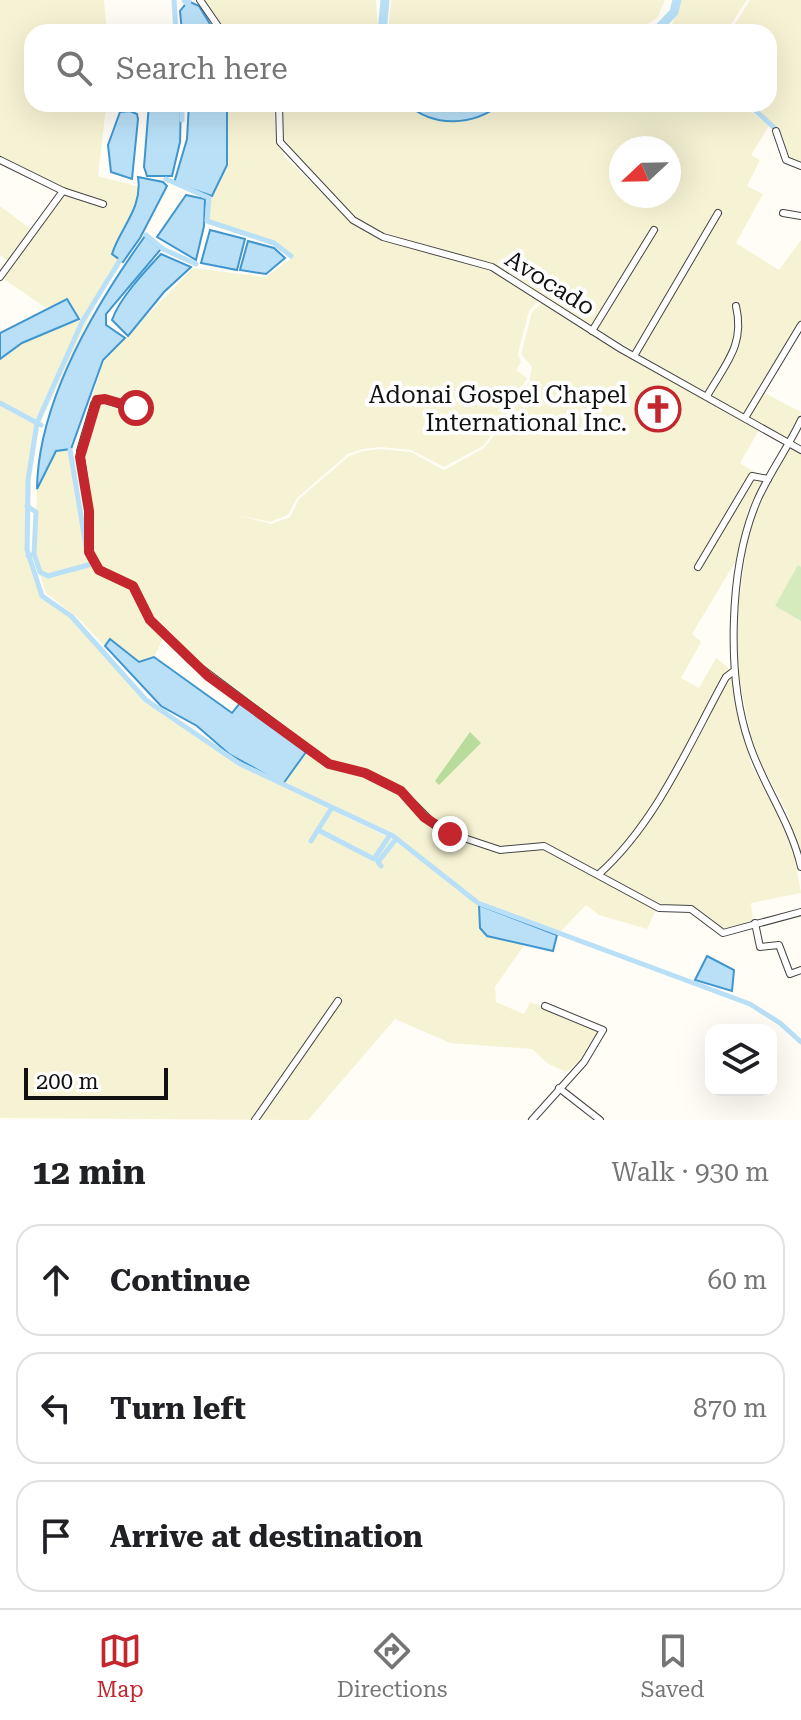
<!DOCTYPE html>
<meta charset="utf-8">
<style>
:root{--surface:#fff;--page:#f6f6f6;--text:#202124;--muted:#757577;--line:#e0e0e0;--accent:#c4262e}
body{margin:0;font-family:"Roboto Serif",serif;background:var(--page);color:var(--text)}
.controls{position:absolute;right:24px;bottom:24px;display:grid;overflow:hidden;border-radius:16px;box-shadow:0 8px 32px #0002}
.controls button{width:72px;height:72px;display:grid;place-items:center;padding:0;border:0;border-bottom:2px solid var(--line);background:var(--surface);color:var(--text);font:40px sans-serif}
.compass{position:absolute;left:609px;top:136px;width:72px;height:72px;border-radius:50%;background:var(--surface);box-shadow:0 8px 32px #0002;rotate:248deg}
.scale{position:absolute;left:24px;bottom:20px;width:144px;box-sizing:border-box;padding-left:8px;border:4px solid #111;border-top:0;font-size:22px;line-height:28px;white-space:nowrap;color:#111;-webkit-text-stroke:6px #fff;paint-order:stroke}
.stop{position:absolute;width:24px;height:24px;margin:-18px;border:6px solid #c4262e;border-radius:50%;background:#fff}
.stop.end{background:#c4262e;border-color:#fff;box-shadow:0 2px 8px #0008}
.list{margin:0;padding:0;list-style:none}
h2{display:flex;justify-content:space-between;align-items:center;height:104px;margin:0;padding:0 32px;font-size:34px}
h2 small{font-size:26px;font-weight:400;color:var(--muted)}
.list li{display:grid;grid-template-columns:52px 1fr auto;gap:24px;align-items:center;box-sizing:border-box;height:112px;margin:0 16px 16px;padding:0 16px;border:2px solid var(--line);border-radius:24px}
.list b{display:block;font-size:30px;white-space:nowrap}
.list em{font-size:26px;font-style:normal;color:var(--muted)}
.icon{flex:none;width:44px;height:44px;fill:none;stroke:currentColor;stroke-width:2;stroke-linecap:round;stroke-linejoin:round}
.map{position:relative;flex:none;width:801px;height:1120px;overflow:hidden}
.search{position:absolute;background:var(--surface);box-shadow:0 8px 32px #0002;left:24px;right:24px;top:24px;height:88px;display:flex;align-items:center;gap:20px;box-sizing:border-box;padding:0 28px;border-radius:24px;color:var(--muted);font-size:30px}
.sheet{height:488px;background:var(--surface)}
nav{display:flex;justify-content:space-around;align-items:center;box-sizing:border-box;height:112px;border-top:2px solid var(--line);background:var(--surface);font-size:22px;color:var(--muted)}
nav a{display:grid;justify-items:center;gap:4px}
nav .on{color:var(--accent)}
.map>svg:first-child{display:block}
</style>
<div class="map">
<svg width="801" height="1120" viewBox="0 0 801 1120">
<rect width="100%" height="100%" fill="#fffdf5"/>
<!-- farmland -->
<g fill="#f6f3d4" fill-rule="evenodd">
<polygon points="0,0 104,0 107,32 32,32 32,104 110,104 105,115 98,176 140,187 130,224 112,254 123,262 101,293 40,423 31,469 30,554 43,595 54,607 75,621 158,710 239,766 330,809 310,843 332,810 392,839 479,905 480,928 487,936 525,944 495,987 496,1002 524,1014 530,1002 602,1032 588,1055 566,1072 547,1063 532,1049 450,1043 395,1019 308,1120 0,1118 0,359 22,343 39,337 67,299 46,308 1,277 11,263 0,255 0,206 32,230 59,192 0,161"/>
<polygon points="203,0 376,0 378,32 224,32"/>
<polygon points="391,0 665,0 657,18 635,32 388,32"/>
<polygon points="680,0 747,0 726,32 665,32 672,25"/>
<polygon points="750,0 801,0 801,162 790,160 778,129 748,104 769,104 769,32 730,32"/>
<polygon points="227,104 274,104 276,142 286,158 351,221 383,239 488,269 538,301 529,311 518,354 521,362 516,370 527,378 505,417 483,446 444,467 411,450 380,447 363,449 348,454 311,486 297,498 288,515 270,522 237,515 271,524 290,517 299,499 349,456 363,451 380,449 411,452 444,470 484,448 508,418 529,382 532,367 521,354 532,312 542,303 759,430 740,463 765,479 748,510 737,559 692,634 701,642 681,678 699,688 716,658 732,671 751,765 779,814 794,854 801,893 751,903 753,920 725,929 709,924 691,907 659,906 544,848 656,910 647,929 599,915 586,905 559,933 478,901 394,836 283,784 305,751 265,712 203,670 150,618 128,580 115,578 100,569 90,552 90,529 77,460 77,447 104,360 193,268 265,277 292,258 274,242 207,220 212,196 227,165"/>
<path d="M281 104H407L418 113 441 121H466L501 104H533L536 109 553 104H742L769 126 751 155 760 160 747 186 763 194 736 243 779 270 801 240V322L757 389 801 412 787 441 497 270 384 236 353 219 287 150 280 134ZM621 148H669V196H621Z"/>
<polygon points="790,447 801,452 801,855 787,812 753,748 736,660 739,602 749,529 768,481"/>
<polygon points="71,449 92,563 66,573 43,575 35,553 37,489 56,451"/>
<polygon points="91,566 109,579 131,585 141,610 164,637 154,657 139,662 111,639 105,646 78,618 46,593 40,575 55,577"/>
</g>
<!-- green -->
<polygon fill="#d5ebbd" points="798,565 801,567 801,621 775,606"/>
<!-- forest -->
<polygon fill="#b9dc9c" points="470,732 481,743 439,785 435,781"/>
<!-- water -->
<g fill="#b9e0f7" stroke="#3f96cf" stroke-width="2">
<polygon points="188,1 199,6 210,24 209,32 182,32 180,11"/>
<polygon points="149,104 181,104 180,142 172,176 147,176 144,167"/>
<polygon points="189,104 227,104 227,165 212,196 174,183 187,139"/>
<path d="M407 104H501C473 126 434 128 407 104Z"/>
<polygon points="130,111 137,114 138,119 132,179 111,172 108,145 120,112"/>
<path d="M138 177 163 182 167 186 140 238 123 262 112 254C120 228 143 208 138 177Z"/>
<polygon points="186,195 205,199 204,226 196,260 157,237"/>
<polygon points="210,230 245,239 237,270 201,263"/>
<path d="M145 236 161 249 106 314V325L125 338 103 360 71 449 56 451 37 489C38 401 94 307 145 236Z"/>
<polygon points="248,241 274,248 285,258 266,274 240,270"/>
<path d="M161 254 191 267 164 292 128 336 112 320C119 299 145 271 161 254Z"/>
<polygon points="67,299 79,319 22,343 0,359 0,333"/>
<polygon points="110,639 139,662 154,657 232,713 240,703 306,752 283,784 229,754 197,726 161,706 105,646"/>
<polygon points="479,905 557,935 553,951 487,936 480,928"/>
<polygon points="707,956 734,970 732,991 695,980"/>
</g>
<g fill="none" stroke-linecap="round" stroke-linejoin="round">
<!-- canal -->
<g stroke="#b9e0f7" stroke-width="5">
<polyline points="174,0 176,32"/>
<polyline points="748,104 778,131"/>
<polyline points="182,120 182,104"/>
<polyline points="166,179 209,198 207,221 274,243 291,256"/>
<polyline points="146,235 163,249 196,264"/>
<polyline points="122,257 82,322 37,423 28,480 27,550 42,596 71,616 146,700 240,764 393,836 478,903 750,1004 780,1023 801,1042"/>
<polyline points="0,403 41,425"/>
<polyline points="70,450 86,546"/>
<polyline points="27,506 36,512 34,554"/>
<polyline points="28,556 34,554 40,572 48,576 92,564 90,559"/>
<polyline points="318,830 374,859 390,835"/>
<polyline points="311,841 331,809"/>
<polyline points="381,866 378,862 396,839"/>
</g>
<!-- river -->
<g stroke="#b9e0f7" stroke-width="9">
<polyline points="186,0 187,1"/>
<polyline points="382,32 385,0"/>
<polyline points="655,32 674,12 677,0"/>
</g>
<!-- minor casing -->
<g stroke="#444" stroke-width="8">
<g id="minor">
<polyline points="200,0 222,32"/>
<polyline points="279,104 280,142 353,220 383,237 492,267 621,349 801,450"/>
<polyline points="776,131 786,160 801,166"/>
<polyline points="0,160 63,191"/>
<polyline points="783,213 801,216"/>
<polyline points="0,277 63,191 103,204"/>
<polyline points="592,331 654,230"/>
<polyline points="634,356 718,213"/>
<path d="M707 396C726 363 745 345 736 306"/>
<polyline points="147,407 124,406 102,399 94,404 80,451 89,511 89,552 99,570 133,586 150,620 190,660 329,764 365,773 401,791 440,830 500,850 544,846 659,908 691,909 723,933 801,912"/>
<polyline points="745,418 801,325"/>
<path d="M801 420C788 448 769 473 757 501 729 567 726 676 749 743 763 786 791 822 801 867"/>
<polyline points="698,567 752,476 768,479"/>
<path d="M599 874C657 822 689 744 726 677L734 671"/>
<polyline points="755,923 760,947 779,945 790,974 801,970"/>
<polyline points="559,1088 600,1120"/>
<polyline points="255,1120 338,1001"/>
<polyline points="532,1120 584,1062 603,1030 545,1006"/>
</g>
</g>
<!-- minor -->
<use href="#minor" stroke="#fff" stroke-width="6"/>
</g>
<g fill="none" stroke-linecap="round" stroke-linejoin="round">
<!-- route -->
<polyline stroke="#c4262e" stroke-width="10" points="136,408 105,399 97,400 80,457 89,511 89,552 99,570 133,586 150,620 208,676 329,764 365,773 401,791 424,817 450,834"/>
</g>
<!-- icons -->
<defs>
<g id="church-ring" transform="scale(2.3)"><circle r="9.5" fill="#fff" stroke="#c4262e" stroke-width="1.5"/><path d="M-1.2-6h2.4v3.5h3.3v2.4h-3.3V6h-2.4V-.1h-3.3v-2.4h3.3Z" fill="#c4262e"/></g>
</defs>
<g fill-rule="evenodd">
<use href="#church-ring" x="658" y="409"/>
</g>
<g text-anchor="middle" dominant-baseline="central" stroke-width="8" stroke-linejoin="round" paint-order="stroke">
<!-- street labels -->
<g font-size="24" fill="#111" stroke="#fff">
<text transform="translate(550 283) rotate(32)">Avocado</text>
</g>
<!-- poi labels -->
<g font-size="24" fill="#111" stroke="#fff" text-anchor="end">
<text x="627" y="395">Adonai Gospel Chapel<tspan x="627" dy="28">International Inc.</tspan></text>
</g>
</g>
</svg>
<div class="controls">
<button><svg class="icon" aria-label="layers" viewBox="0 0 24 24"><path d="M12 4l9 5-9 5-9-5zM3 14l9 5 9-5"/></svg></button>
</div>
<svg class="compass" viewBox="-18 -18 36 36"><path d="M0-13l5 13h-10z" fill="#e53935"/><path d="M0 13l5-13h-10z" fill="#757577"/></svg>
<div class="scale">200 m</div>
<div class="stop" style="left:136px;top:408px"></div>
<div class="stop end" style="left:450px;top:834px"></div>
<div class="search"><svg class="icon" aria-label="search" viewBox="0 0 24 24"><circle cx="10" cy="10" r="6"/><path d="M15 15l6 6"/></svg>Search here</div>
</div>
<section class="sheet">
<h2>12 min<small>Walk · 930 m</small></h2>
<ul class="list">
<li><svg class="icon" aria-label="ahead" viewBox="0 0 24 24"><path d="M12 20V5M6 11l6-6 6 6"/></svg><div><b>Continue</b></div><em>60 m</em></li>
<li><svg class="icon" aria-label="left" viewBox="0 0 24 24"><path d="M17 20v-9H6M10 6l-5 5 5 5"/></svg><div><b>Turn left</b></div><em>870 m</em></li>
<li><svg class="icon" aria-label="arrive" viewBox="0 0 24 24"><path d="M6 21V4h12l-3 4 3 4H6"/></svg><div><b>Arrive at destination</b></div></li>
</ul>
</section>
<nav>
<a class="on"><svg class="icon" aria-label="map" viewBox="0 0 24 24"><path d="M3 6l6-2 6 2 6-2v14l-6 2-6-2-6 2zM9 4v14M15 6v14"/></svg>Map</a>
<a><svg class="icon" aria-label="directions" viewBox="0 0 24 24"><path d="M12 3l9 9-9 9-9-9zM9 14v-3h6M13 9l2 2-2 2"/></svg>Directions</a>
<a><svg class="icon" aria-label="saved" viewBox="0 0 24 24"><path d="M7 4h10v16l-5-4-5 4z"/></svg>Saved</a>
</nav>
